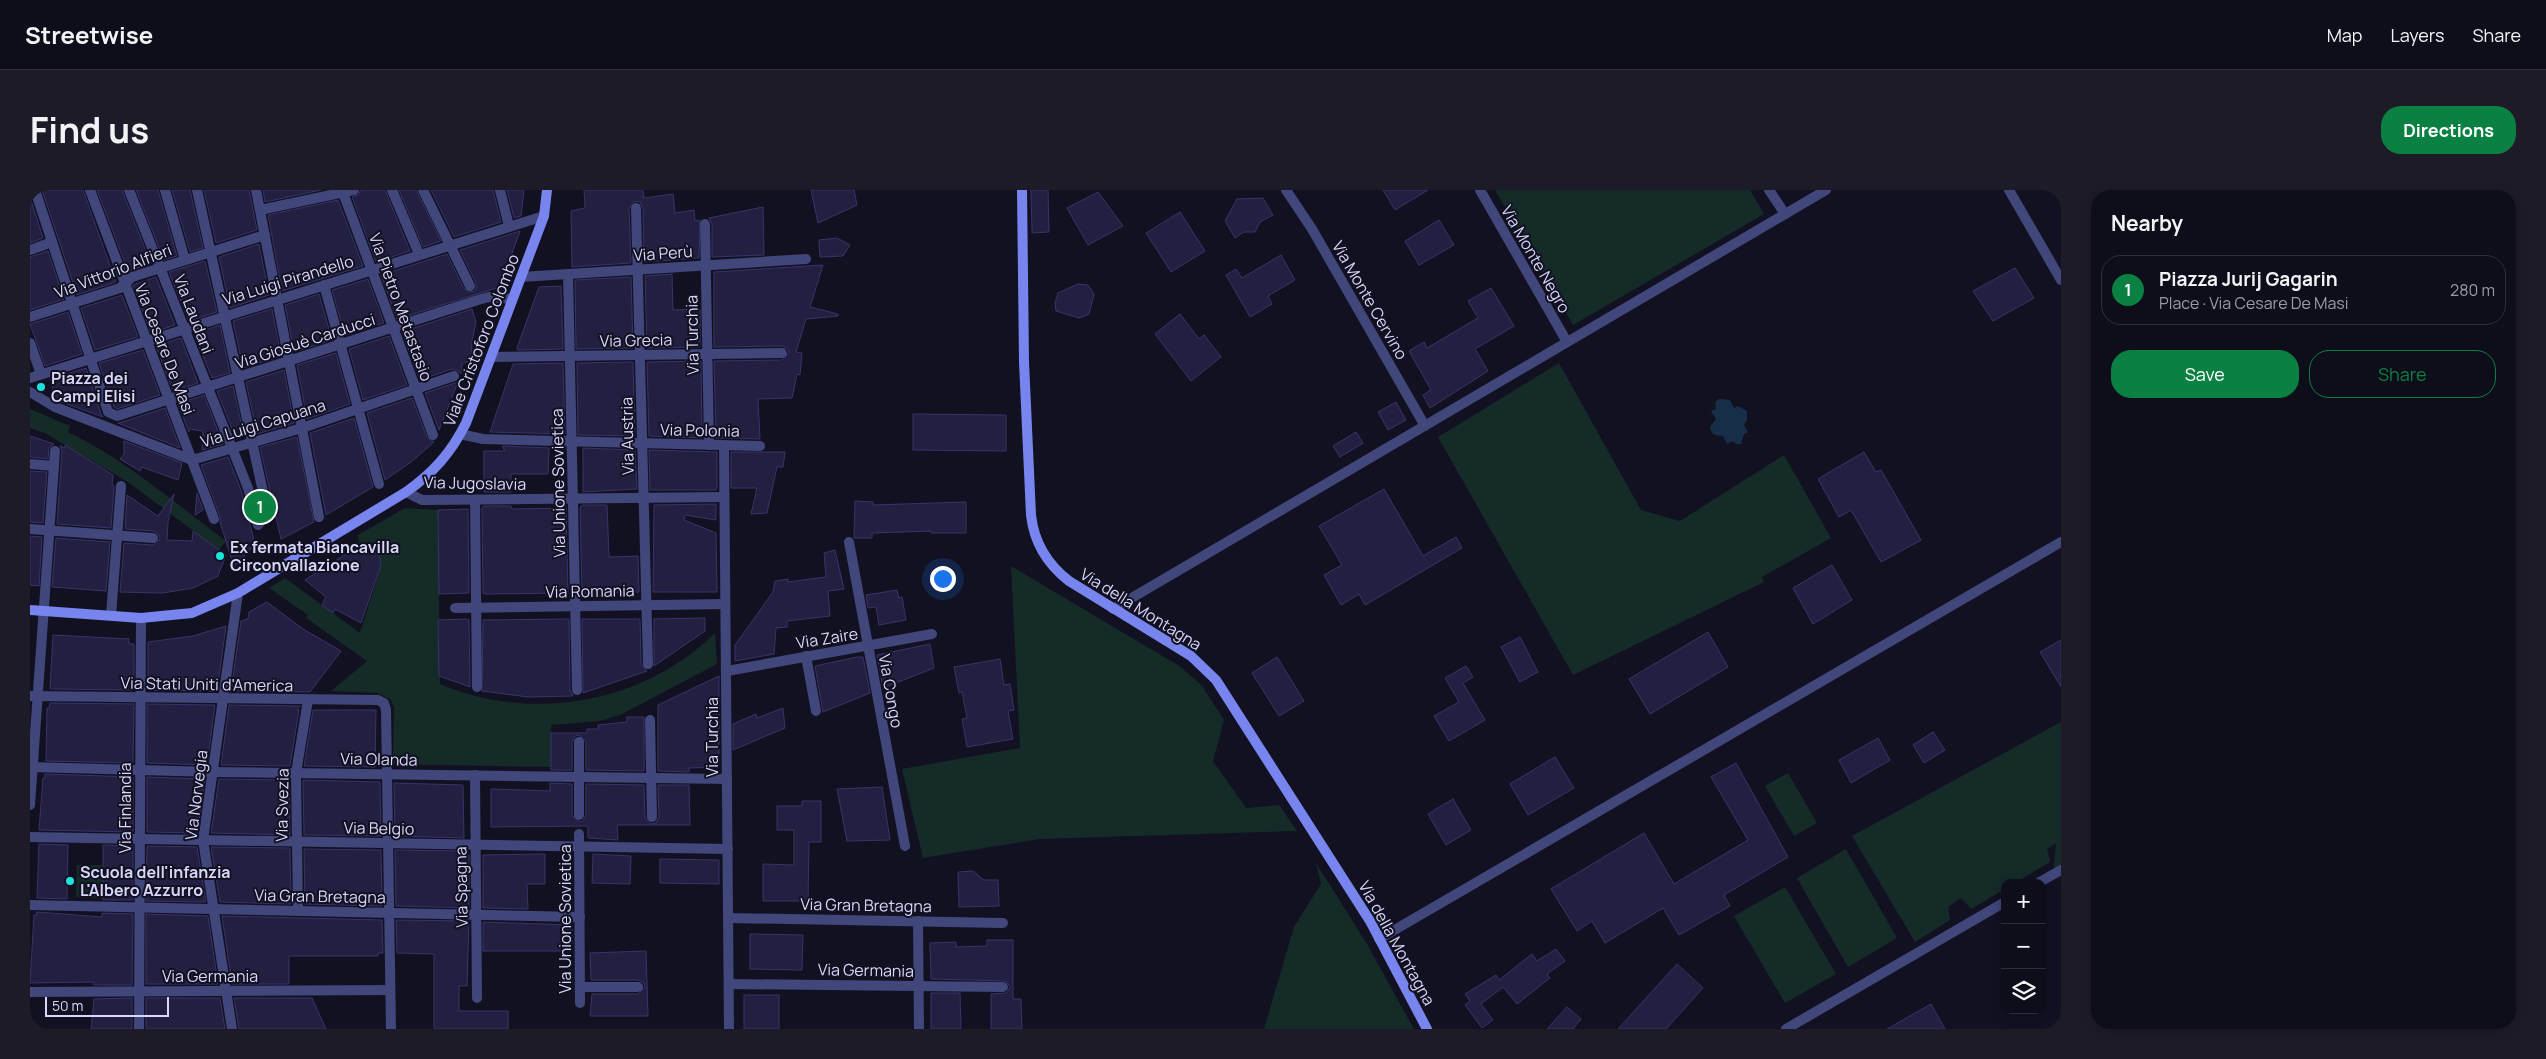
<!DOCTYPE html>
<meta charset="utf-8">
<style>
:root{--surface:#0e0d1a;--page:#1c1b27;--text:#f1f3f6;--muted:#9b9ca2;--line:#2e2d39;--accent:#0b8043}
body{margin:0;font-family:Manrope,sans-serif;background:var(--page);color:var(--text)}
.controls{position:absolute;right:15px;bottom:15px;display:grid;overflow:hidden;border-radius:10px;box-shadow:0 2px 12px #0003}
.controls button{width:45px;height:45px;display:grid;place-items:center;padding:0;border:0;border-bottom:1px solid var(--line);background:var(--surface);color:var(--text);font:25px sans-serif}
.scale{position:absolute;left:15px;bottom:12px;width:124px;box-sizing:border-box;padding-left:5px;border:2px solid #d7d7fa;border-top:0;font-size:14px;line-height:18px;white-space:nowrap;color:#d7d7fa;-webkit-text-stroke:4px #121122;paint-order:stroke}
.you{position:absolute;left:912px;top:388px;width:18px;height:18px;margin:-12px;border:4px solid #fff;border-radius:50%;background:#1a73e8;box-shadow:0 0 0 8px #1a73e833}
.badge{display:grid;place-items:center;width:32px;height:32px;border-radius:50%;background:var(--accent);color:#fff;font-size:16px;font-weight:700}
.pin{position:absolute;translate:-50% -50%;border:2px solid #fff;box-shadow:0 1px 5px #0006}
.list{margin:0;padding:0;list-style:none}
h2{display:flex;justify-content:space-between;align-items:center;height:65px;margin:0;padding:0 20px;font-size:21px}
h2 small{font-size:16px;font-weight:400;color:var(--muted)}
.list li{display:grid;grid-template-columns:32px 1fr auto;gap:15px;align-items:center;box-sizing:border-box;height:70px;margin:0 10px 10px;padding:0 10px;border:1px solid var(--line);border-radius:20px}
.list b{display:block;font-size:19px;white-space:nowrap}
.list p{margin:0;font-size:16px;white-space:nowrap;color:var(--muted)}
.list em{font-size:16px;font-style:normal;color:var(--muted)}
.actions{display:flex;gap:10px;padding:15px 20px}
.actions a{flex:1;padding:11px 0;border:1px solid var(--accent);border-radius:20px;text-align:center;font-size:18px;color:var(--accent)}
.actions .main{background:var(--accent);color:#fff}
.icon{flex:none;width:28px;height:28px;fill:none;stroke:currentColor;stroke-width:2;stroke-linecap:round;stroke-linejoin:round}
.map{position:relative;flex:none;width:2031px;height:839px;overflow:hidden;border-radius:20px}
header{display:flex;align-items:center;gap:30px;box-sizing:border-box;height:70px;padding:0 25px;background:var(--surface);border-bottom:1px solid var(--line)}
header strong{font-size:24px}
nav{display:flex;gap:28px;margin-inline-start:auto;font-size:18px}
.intro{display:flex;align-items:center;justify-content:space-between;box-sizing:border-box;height:120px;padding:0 30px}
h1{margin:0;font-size:35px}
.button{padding:12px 22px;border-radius:20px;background:var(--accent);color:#fff;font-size:18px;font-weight:700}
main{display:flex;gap:30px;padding:0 30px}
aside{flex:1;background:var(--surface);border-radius:20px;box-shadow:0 2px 12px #0003}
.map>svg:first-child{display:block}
</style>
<header>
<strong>Streetwise</strong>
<nav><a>Map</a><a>Layers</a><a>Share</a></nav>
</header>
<div class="intro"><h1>Find us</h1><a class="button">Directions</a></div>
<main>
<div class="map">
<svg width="2031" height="839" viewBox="0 0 2031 839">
<rect width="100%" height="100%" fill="#121122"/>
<!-- green -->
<g fill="#152b28">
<polygon points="1465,0 1720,0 1734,24 1543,135"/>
<polygon points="1529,173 1611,320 1650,331 1754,265 1801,348 1732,387 1734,392 1543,485 1408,247"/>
<path d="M0 219 40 236 38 242C93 268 146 314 196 351L189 360 98 292 15 243 0 238Z"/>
<path d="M375 318 408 320 410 494C502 533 613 514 685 443L687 474 590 525 570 531 521 535V577L363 574 364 517 360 509 347 503 301 501 337 471 276 428 278 425 239 398 255 388 330 443 351 376 349 363 330 360 328 345Z"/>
<polygon points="981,376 1151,477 1172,496 1194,530 1183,571 1216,618 1249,615 1267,641 1009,649 893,668 872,579 990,558"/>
<polygon points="2031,532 2031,684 2023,688 2026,653 2017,659 2020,672 1985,693 1975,693 1975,699 1941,719 1931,708 1918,717 1920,730 1885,752 1822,646"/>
<polygon points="1758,583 1787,633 1764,646 1735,596"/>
<polygon points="1816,659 1867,748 1818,777 1767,688"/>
<polygon points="1286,673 1337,754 1384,839 1234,839 1264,737 1291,694"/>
<polygon points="47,675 72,675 73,708 46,707"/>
<polygon points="1755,697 1806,784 1755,813 1704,726"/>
</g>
<!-- water -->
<path fill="#162e47" d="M1689 209 1700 210 1704 218 1708 216 1717 221V230L1714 235 1718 242 1714 244 1711 254H1706L1703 251 1697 254 1693 246C1685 245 1682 246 1680 237L1686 229 1681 221 1686 219 1685 212Z"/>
<!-- building -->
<g fill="#221f41" stroke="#38346a">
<polygon points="12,0 53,0 86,92 47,105"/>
<polygon points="67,0 92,0 121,74 98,81"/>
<polygon points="106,0 128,0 147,66 134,70"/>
<polygon points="142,0 160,0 173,58 160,62"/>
<polygon points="174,0 219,0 227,40 186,53"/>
<polygon points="233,0 291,0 235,12"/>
<polygon points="331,0 355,0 380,61 346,72 322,7 328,5"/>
<polygon points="369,0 386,0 411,51 393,57"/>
<polygon points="401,0 463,0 471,32 424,47"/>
<polygon points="477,0 494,0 491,26 484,28"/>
<polygon points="554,0 613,0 614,8 643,4 645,23 664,20 665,31 670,30 669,68 614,72 613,18 610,12 605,11 599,18 601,73 542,77 541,21 555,18"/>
<polygon points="781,0 824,0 827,15 788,33"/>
<polygon points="1001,0 1018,0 1019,42 1002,43"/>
<polygon points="1353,0 1398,0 1365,20"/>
<polygon points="1068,2 1093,36 1058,55 1037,18"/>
<polygon points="0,7 13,48 0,53"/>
<polygon points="1233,8 1243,25 1230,32 1225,42 1214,42 1205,48 1195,31 1207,9"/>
<polygon points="308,10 333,76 252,101 238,25"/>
<polygon points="733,17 734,65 682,67 682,34 679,28"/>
<polygon points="1150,22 1175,61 1141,82 1116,43"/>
<polygon points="1409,30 1424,55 1389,75 1375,51"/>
<polygon points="490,41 470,97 367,129 351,85 417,64 434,99 443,102 446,99 446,93 430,60"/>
<polygon points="807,48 820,55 813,66 790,67 789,50"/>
<polygon points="229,54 239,105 200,118 189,67"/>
<polygon points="18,61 34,109 0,120 0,67"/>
<polygon points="1251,65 1265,90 1238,106 1242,114 1220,127 1196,85 1206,79 1212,88"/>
<polygon points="175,71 187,122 159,131 139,82"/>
<polygon points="793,75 780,117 808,124 808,126 776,129 766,162 772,163 770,185 767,184 762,208 728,209 730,249 686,248 684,171 752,170 759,163 758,159 752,156 684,157 684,82"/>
<polygon points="1985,78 2004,108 1963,131 1943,101"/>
<polygon points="642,84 643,120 670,119 670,157 617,158 615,86"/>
<polygon points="126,87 145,135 121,143 103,95"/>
<polygon points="601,87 603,158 546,159 545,90"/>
<polygon points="338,89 354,133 315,145 302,100"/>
<polygon points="1048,94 1058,95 1064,104 1059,124 1049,128 1026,121 1025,113 1028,103"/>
<polygon points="531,96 533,159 488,160 487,158 509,97"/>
<polygon points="1461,98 1484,136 1445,159 1458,181 1400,218 1393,205 1401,200 1379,161 1394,152 1397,158 1448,128 1438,111"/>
<polygon points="289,104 302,150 264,162 255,115"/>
<polygon points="92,105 108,147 65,160 51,118"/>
<polygon points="242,119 251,166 213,178 203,131"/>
<polygon points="442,119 446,132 442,151 441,170 432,174 431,184 428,181 422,179 390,190 372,142"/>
<polygon points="38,122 52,164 15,176 0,134"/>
<polygon points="1150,124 1169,149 1174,145 1191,167 1161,191 1125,144"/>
<polygon points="190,135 200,183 182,188 164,144"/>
<polygon points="359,146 377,195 333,210 319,159"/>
<polygon points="151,148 168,193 143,201 126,156"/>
<polygon points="113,160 130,205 87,219 84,217 69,173"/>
<polygon points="306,163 320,214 277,229 267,175"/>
<polygon points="671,171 672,248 619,246 617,172"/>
<polygon points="603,172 605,246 548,245 547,173"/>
<polygon points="533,173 535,244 460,242 483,174"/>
<polygon points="56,178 71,224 73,227 26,210 20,189"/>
<polygon points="254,180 264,233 227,244 216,192"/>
<polygon points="428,192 409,240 395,203"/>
<polygon points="203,196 214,246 206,249 187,201"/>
<polygon points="174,205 193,254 172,260 173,241 159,239 159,242 148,214"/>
<polygon points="382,208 397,247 404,252 381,272 355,290 337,223"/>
<polygon points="1366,212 1376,230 1358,240 1348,222"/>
<polygon points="135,218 150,258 88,233 89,233"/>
<polygon points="883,224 976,225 976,261 883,260"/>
<polygon points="324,228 343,297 296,325 280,243"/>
<polygon points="1326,242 1333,253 1310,267 1303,256"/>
<polygon points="0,246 24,254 19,258 18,269 0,267"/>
<polygon points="267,247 284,332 251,349 230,257"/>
<polygon points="94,251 152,273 148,290 112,277 110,281 90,269 94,264"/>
<polygon points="35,255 83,285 82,294 84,296 81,338 27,334 32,261 30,256 35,258"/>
<polygon points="472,256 519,258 518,284 481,284 481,302 454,302 454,261 475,261"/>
<polygon points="553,258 605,260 607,299 553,302"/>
<polygon points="619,260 687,262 687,298 686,300 620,300"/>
<polygon points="701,262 755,262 753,277 747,277 737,323 721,324 727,298 701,298"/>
<polygon points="1834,262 1846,282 1851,280 1891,350 1851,372 1821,320 1809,327 1788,289"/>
<polygon points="198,267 211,300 225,354 204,377 190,332 190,327 171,275"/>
<polygon points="0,281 17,282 13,333 0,332"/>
<polygon points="1354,299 1393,366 1426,347 1432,358 1335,415 1329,404 1311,415 1294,385 1312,375 1289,336"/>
<polygon points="167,303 173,320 165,325"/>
<polygon points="144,304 138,332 137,350 162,351 163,341 196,365 188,386 163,398 133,403 90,402 94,353 123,355 130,349 129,345 124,341 95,339 97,305 128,326"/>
<polygon points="825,311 843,312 843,315 936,312 936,343 901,343 901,341 842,343 842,348 824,348"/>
<polygon points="686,314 686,330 655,325 654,330 686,343 687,402 623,402 624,315"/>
<polygon points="553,315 577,315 579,367 608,366 609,402 552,403 550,317"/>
<polygon points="454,316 481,316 482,319 536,318 538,403 455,404 453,403 452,318"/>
<polygon points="438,319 439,403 409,404 408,320"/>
<polygon points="0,346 12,347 9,396 0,395"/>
<polygon points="26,348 80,352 76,401 22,397"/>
<polygon points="324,359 349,363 351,375 331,433 305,419 303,423 292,415 296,407 275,390"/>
<polygon points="805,360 814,399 798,401 800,426 757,431 757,437 746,438 744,464 705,471 705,455 743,402 745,391 758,389 758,392 796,387 794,363"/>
<polygon points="1802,375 1822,410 1783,434 1763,398"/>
<polygon points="867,400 869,408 872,407 876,430 849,435 846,417 838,418 836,405"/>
<polygon points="237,412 273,439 311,461 280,502 201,501 211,431 218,429 219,422"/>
<polygon points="675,428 675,441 624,476 624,429"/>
<polygon points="436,429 439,430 440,497 409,486 408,430"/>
<polygon points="539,429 540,500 543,506 498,507 452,501 453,430"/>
<polygon points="552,429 610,429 611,474 617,481 553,503"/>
<polygon points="196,436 187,501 118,500 118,452 163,446"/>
<polygon points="1678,442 1698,477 1620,524 1599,489"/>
<polygon points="23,445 99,449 99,454 104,454 104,500 20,499"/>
<polygon points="1490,447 1508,482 1490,492 1471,457"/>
<polygon points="2031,450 2031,497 2010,462"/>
<polygon points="900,454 904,478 853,498 847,465"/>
<polygon points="827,467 833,467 840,503 793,522 785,476"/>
<polygon points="1247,467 1274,511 1249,526 1222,483"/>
<polygon points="970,469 974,495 980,494 984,520 978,521 983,549 937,557 932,529 937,528 932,502 929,503 924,477"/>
<polygon points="1436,476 1443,487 1433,493 1455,530 1419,551 1404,526 1429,512 1415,488"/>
<polygon points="689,486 689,577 659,578 659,582 628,581 628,515"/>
<polygon points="20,513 104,514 103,573 16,571 17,518 19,518"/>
<polygon points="117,514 185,515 177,575 117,573"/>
<polygon points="199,515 270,516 267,520 269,520 260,576 191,575"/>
<polygon points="753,518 755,538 703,560 703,534 726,524 727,528"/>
<polygon points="283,520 346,520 345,577 274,576"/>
<polygon points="597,527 614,527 614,581 556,580 556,552 549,545 545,546 542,552 542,580 521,580 521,543 557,543 557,539 568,539 568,535 597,532"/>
<polygon points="1903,542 1915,560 1894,573 1883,555"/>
<polygon points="1848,548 1860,570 1821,593 1809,570"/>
<polygon points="1525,567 1544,598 1498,625 1480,594"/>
<polygon points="1706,573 1758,667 1694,705 1700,716 1649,745 1633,718 1575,753 1562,731 1547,741 1521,699 1614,643 1644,694 1718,650 1681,587"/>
<polygon points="15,584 103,587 103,642 9,640 13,588 15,588"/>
<polygon points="117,587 175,589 167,643 117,642"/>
<polygon points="189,589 259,590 260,645 181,643"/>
<polygon points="273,590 350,592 351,646 274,645"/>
<polygon points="364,593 433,595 434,648 365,646"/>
<polygon points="520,593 542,594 542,625 549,632 553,631 556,625 556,594 614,595 615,628 622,634 626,633 629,627 628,595 659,595 660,635 587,635 588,650 558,648 558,636 461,637 461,599 520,601"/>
<polygon points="852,597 860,650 817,651 807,599"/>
<polygon points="1423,609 1441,640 1416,655 1398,624"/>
<polygon points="772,611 791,611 791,652 779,652 778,711 733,711 733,674 764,675 764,640 747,640 747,616 772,616"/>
<polygon points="9,654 38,655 37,709 7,708"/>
<polygon points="73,655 103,656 103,710 73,710"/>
<polygon points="117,656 167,657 176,712 116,711"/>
<polygon points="181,657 260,658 261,714 190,712"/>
<polygon points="274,659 351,660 352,716 275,714"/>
<polygon points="365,660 434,661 434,665 439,665 439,718 366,716"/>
<polygon points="515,664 515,694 497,694 498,719 453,718 453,665"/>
<polygon points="563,664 601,666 600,694 562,693"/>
<polygon points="630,669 689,670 689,694 630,693"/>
<polygon points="943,681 954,690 968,690 969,716 929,717 928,682"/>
<polygon points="7,722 72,727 72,723 103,724 102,795 64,795 64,792 0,793 4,725 7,725"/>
<polygon points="116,724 178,726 188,794 116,794"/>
<polygon points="192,726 352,730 353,763 348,763 348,766 259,766 259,794 202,794"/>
<polygon points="366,730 439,731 437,796 429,796 429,821 478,821 478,839 404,839 404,764 367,763"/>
<polygon points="453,732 542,735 542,761 453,761"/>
<polygon points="720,744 773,745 772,780 720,779"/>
<polygon points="957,750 983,750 983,809 991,809 992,839 961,839 961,804 977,803 980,797 976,791 901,789 900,753 926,752 926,757 957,756"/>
<polygon points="1526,759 1535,771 1517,784 1520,788 1487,814 1473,797 1451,814 1463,830 1452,838 1435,815 1440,811 1435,804 1466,785 1469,790 1502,764 1507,771"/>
<polygon points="616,761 618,826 560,826 562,804 608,804 615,797 614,793 608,790 561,790 560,763"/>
<polygon points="1647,774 1673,798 1636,839 1588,839"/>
<polygon points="901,803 930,803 931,839 901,839"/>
<rect x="714" y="805" width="35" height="34"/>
<polygon points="102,808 102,839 61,839 64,809"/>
<polygon points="116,808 190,808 195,839 116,839"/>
<polygon points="204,808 282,808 296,839 209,839"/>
<polygon points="1901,814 1915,839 1857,839"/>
<polygon points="1537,817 1551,829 1543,839 1517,839"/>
</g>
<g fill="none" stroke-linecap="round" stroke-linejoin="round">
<!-- street -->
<g stroke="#41467b" stroke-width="10">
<polyline points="5,0 78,222 87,226 448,110 459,107 482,109"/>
<polyline points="60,0 184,329"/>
<polyline points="99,0 218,298 228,335"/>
<polyline points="135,0 155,70"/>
<polyline points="167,0 235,311 229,334"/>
<polyline points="226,0 289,327"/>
<polyline points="312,0 403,245"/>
<polyline points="362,0 389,64"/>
<polyline points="393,0 440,96"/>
<polyline points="470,0 479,36"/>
<polyline points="1256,0 1282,39 1395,236"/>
<polyline points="1450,0 1537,152"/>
<polyline points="1739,0 1755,24"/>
<polyline points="1979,0 2031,90"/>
<polyline points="606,18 618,474"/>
<polyline points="230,20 324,0"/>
<polyline points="675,34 679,255"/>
<polyline points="0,60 22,52"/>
<polyline points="538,84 547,500"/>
<polyline points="491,87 776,69"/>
<polyline points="294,95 349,294"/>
<polyline points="0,127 90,98 102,87 235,45"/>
<polyline points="0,153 11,184"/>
<polyline points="461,167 752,163"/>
<polyline points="0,188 514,26"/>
<polyline points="0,202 25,217 162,270 272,238 424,186"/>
<polyline points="430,244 453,249 730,256"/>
<polyline points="694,256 699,839"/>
<polyline points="0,274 24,276"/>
<polyline points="376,302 392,310 694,307"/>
<polyline points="445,310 447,497"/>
<polyline points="0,339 123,348"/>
<polyline points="819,352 875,656"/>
<polyline points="425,418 695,414"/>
<polyline points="1083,419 1796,0"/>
<polyline points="81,425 91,296"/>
<polyline points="776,466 786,521"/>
<polyline points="697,481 902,444"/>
<polyline points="0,506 348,510 354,513 356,520 361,839"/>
<polyline points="620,530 622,627"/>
<polyline points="549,552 549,625"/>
<polyline points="0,577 183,582 697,589"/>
<polyline points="445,585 447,808"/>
<polyline points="0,615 25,261"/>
<polyline points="549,644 550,813"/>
<polyline points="0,647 698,659"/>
<polyline points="2008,693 2031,680"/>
<polyline points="0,715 550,727"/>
<polyline points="268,721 266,583 278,510"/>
<polyline points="698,728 973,733"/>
<polyline points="888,731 889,839"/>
<polyline points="1349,749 2031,352"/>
<polyline points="699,794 973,797"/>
<polyline points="550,797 608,797"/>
<polyline points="0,802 360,800"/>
<polyline points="109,839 111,428"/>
<polyline points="202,839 173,650 208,403"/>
<polyline points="1756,839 1975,712"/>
</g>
<!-- secondary -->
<g stroke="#7985ef" stroke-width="10">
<path d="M992 0 994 172 1001 325C1004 352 1017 374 1039 391L1161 466 1186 490 1340 731 1397 839"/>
<path d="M0 420 111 428 162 423 208 403 376 302C403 283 421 263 436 233L514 26 517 0"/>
</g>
</g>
<!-- markers -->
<g fill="#1be2dd" stroke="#121122" stroke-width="2">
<circle cx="11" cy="197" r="5"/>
<circle cx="190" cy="366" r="5"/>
<circle cx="40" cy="691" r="5"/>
</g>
<g text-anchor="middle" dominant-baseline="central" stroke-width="4" stroke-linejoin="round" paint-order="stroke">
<!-- street labels -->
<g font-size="16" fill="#d7d7fa" stroke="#121122">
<text transform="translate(633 63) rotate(-4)">Via Perù</text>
<text transform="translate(1506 69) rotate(60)">Via Monte Negro</text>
<text transform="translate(83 81) rotate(-21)">Via Vittorio Alfieri</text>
<text transform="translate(258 90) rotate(-17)">Via Luigi Pirandello</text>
<text transform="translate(1340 110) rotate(60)">Via Monte Cervino</text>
<text transform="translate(371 117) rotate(70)">Via Pietro Metastasio</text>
<text transform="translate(164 124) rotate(69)">Via Laudani</text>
<text transform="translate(662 145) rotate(-91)">Via Turchia</text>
<text transform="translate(451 150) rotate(-69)">Viale Cristoforo Colombo</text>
<text transform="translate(606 150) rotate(-1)">Via Grecia</text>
<text transform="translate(275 151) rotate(-18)">Via Giosuè Carducci</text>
<text transform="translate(135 159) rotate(69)">Via Cesare De Masi</text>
<text transform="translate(233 233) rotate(-17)">Via Luigi Capuana</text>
<text transform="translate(670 240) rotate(1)">Via Polonia</text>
<text transform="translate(597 246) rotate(-91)">Via Austria</text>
<text transform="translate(445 293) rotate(1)">Via Jugoslavia</text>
<text transform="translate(528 293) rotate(-91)">Via Unione Sovietica</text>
<text transform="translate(560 401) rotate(-1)">Via Romania</text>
<text transform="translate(1111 419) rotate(32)">Via della Montagna</text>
<text transform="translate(797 448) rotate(-9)">Via Zaire</text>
<text transform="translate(177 494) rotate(1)">Via Stati Uniti d'America</text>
<text transform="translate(861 501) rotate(80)">Via Congo</text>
<text transform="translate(682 547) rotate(-90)">Via Turchia</text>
<text transform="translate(349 569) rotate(1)">Via Olanda</text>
<text transform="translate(166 605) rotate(-83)">Via Norvegia</text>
<text transform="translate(252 615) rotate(-89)">Via Svezia</text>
<text transform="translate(95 618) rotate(-90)">Via Finlandia</text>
<text transform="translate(349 638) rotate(1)">Via Belgio</text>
<text transform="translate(431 697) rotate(-91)">Via Spagna</text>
<text transform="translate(290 706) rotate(1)">Via Gran Bretagna</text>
<text transform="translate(836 715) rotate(1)">Via Gran Bretagna</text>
<text transform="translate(535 729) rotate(-90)">Via Unione Sovietica</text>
<text transform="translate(1367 753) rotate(61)">Via della Montagna</text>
<text transform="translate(836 780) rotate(1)">Via Germania</text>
<text x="180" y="786">Via Germania</text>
</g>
<!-- poi labels -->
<g font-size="16" font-weight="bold" fill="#d7d7fa" stroke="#121122" text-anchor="start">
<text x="21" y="188">Piazza dei<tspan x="21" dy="18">Campi Elisi</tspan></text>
<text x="200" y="357">Ex fermata Biancavilla<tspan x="200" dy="18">Circonvallazione</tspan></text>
<text x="50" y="682">Scuola dell'infanzia<tspan x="50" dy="18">L'Albero Azzurro</tspan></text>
</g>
</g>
</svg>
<div class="controls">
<button>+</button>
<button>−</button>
<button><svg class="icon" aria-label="layers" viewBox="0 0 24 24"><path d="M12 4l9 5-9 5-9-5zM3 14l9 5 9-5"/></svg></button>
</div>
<div class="scale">50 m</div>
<div class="you"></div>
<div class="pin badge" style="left:230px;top:317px">1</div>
</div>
<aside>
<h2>Nearby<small></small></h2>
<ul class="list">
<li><span class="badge">1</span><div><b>Piazza Jurij Gagarin</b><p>Place · Via Cesare De Masi</p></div><em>280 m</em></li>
</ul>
<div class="actions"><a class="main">Save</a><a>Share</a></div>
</aside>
</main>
